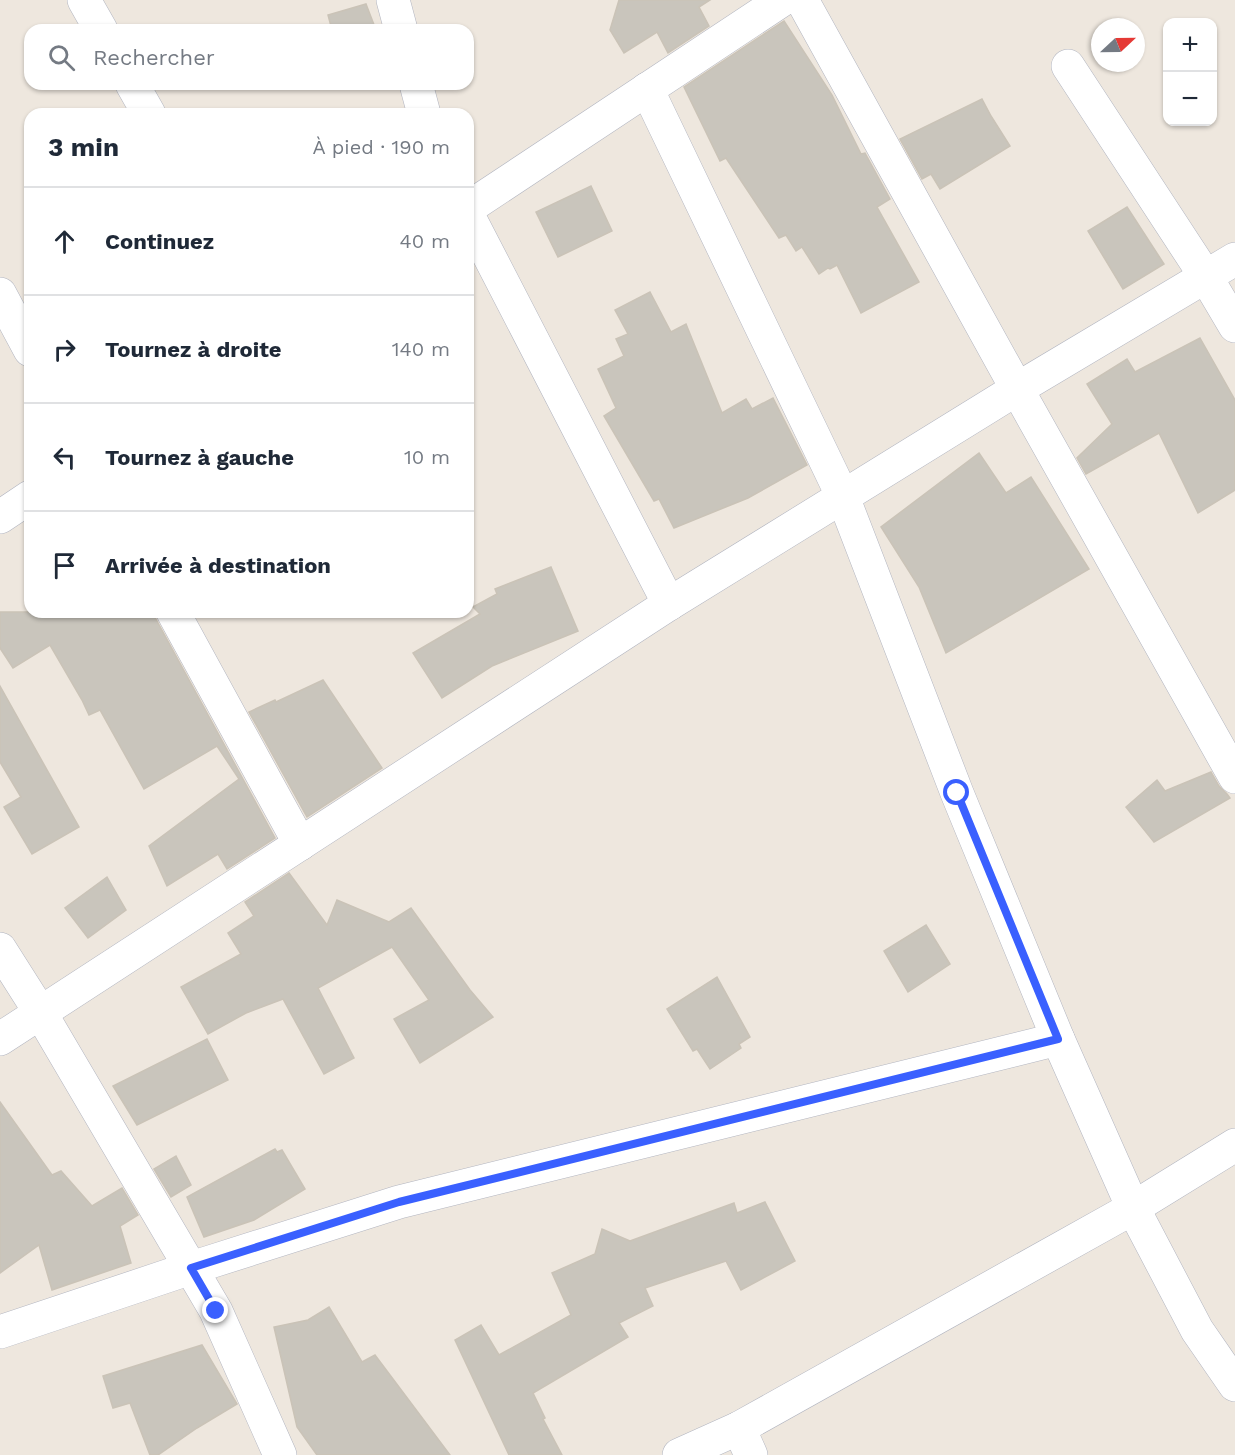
<!DOCTYPE html>
<html lang="fr">
<meta charset="utf-8">
<style>
:root{--surface:#fff;--page:#f6f6f7;--text:#1f2937;--muted:#747a83;--line:#e0e1e3}
body{margin:0;font-family:"Work Sans",sans-serif;background:var(--page);color:var(--text)}
.controls{position:absolute;right:18px;top:18px;display:grid;overflow:hidden;border-radius:12px;box-shadow:0 2px 4px #0004}
.controls button{width:54px;height:54px;display:grid;place-items:center;padding:0;border:0;border-bottom:2px solid var(--line);background:var(--surface);color:var(--text);font:30px sans-serif}
.compass{position:absolute;left:1091px;top:18px;width:54px;height:54px;border-radius:50%;background:var(--surface);box-shadow:0 2px 4px #0004;rotate:68deg}
.stop{position:absolute;width:18px;height:18px;margin:-14px;border:4px solid #3a60ff;border-radius:50%;background:#fff}
.stop.end{background:#3a60ff;border-color:#fff;box-shadow:0 2px 6px #0008}
.list{margin:0;padding:0;list-style:none}
h2{display:flex;justify-content:space-between;align-items:center;height:78px;margin:0;padding:0 24px;font-size:26px}
h2 small{font-size:20px;font-weight:400;color:var(--muted)}
.list li{display:grid;grid-template-columns:39px 1fr auto;gap:18px;align-items:center;box-sizing:border-box;height:108px;padding:0 24px;border-top:2px solid var(--line)}
.list b{display:block;font-size:22px;white-space:nowrap}
.list em{font-size:20px;font-style:normal;color:var(--muted)}
.icon{flex:none;width:33px;height:33px;fill:none;stroke:currentColor;stroke-width:2;stroke-linecap:round;stroke-linejoin:round}
.map{position:relative;flex:none;width:1235px;height:1455px;overflow:hidden}
.search{position:absolute;background:var(--surface);box-shadow:0 2px 4px #0004;left:24px;top:24px;width:450px;height:66px;display:flex;align-items:center;gap:15px;box-sizing:border-box;padding:0 21px;border-radius:18px;color:var(--muted);font-size:22px}
.panel{position:absolute;background:var(--surface);box-shadow:0 2px 4px #0004;left:24px;top:108px;width:450px;height:510px;border-radius:18px}
.map>svg:first-child{display:block}
</style>
<div class="map">
<svg width="1235" height="1455" viewBox="0 0 1235 1455">
<rect width="100%" height="100%" fill="#eee7de"/>
<!-- building -->
<g fill="#c9c5bc" stroke="#cac3b7" stroke-width="1.5">
<polygon points="619,0 710,0 699,7 709,26 668,53 657,32 624,53 610,30"/>
<polygon points="366,4 376,30 332,30 328,15"/>
<polygon points="784,21 832,95 861,154 865,153 890,199 877,207 919,282 861,313 837,265 830,269 828,268 819,274 802,247 796,251 786,235 779,238 726,158 720,161 684,87"/>
<polygon points="982,99 991,116 1010,146 940,189 931,174 922,179 900,139"/>
<polygon points="591,186 612,231 558,257 536,212"/>
<polygon points="1127,207 1164,264 1123,289 1088,231"/>
<polygon points="650,292 671,332 686,324 722,413 746,399 752,409 773,398 807,465 748,498 674,528 659,499 654,501 604,416 616,408 598,369 624,356 616,339 628,334 615,310"/>
<polygon points="1200,338 1235,400 1235,490 1198,513 1159,433 1086,474 1077,458 1112,424 1087,384 1127,359 1135,372"/>
<polygon points="979,453 1006,493 1031,477 1089,569 946,653 919,587 881,527"/>
<polygon points="551,567 578,631 492,666 442,698 413,653 480,614 473,607 497,594 495,589"/>
<polygon points="0,612 152,612 275,838 227,869 218,854 167,886 149,846 239,779 217,746 144,789 100,710 89,715 82,700 50,645 13,668 0,648"/>
<polygon points="323,680 382,768 307,817 249,712 275,700 276,702"/>
<polygon points="0,686 79,827 32,854 4,807 21,797 0,762"/>
<polygon points="1211,772 1219,786 1227,794 1230,798 1154,842 1126,807 1157,780 1165,791"/>
<polygon points="289,873 327,925 337,900 389,922 411,908 470,990 493,1017 420,1063 394,1019 429,1000 392,947 318,988 354,1058 324,1074 283,999 246,1013 208,1034 181,987 241,954 228,933 254,916 245,902"/>
<polygon points="107,877 126,910 88,938 65,908"/>
<polygon points="926,925 950,964 908,992 884,951"/>
<polygon points="717,977 750,1037 739,1044 741,1048 710,1069 697,1049 693,1051 667,1009"/>
<polygon points="207,1039 228,1080 137,1125 113,1086"/>
<polygon points="0,1102 52,1175 61,1171 92,1206 122,1188 138,1215 120,1226 131,1263 52,1290 39,1245 0,1273"/>
<polygon points="275,1149 277,1152 282,1150 305,1189 254,1220 204,1237 187,1197"/>
<polygon points="176,1156 191,1185 171,1197 154,1169"/>
<polygon points="765,1202 795,1261 741,1290 726,1261 645,1288 653,1306 619,1323 628,1337 533,1393 545,1418 543,1419 562,1455 509,1455 455,1340 481,1325 499,1355 571,1315 552,1273 595,1254 602,1229 630,1241 734,1203 737,1213"/>
<polygon points="329,1307 362,1362 375,1355 450,1455 317,1455 297,1427 274,1327 308,1320"/>
<polygon points="202,1345 237,1404 197,1428 158,1455 150,1455 130,1403 113,1408 103,1376"/>
</g>
<g fill="none" stroke-linecap="round" stroke-linejoin="round">
<!-- minor casing -->
<g stroke="#b2b5c0" stroke-width="34">
<g id="minor">
<polyline points="84,0 101,30"/>
<polyline points="393,0 401,30"/>
<polyline points="802,0 1017,389 1235,777"/>
<polyline points="1068,66 1206,277 1235,326"/>
<polyline points="132,84 149,114"/>
<polyline points="416,84 424,114"/>
<polyline points="647,89 843,497 957,793 1058,1039 1133,1208 1197,1330 1235,1385"/>
<polyline points="468,208 782,0"/>
<polyline points="468,215 669,604"/>
<polyline points="0,294 30,350"/>
<polyline points="0,517 30,497"/>
<polyline points="173,612 300,844"/>
<polyline points="0,949 40,1012 216,1311 280,1455"/>
<polyline points="0,1039 669,604 1017,389 1235,259"/>
<polyline points="0,1332 191,1268 399,1202 1058,1039"/>
<polyline points="739,1428 751,1455"/>
<polyline points="679,1455 739,1428 1133,1208 1235,1145"/>
</g>
</g>
<!-- minor -->
<use href="#minor" stroke="#fff" stroke-width="33"/>
</g>
<g fill="none" stroke-linecap="round" stroke-linejoin="round">
<!-- route -->
<polyline stroke="#3a60ff" stroke-width="8" points="216,1311 191,1268 399,1202 1058,1039 957,793"/>
</g>
</svg>
<div class="controls">
<button>+</button>
<button>−</button>
</div>
<svg class="compass" viewBox="-18 -18 36 36"><path d="M0-13l5 13h-10z" fill="#e53935"/><path d="M0 13l5-13h-10z" fill="#747a83"/></svg>
<div class="stop" style="left:957px;top:793px"></div>
<div class="stop end" style="left:216px;top:1311px"></div>
<div class="search"><svg class="icon" aria-label="search" viewBox="0 0 24 24"><circle cx="10" cy="10" r="6"/><path d="M15 15l6 6"/></svg>Rechercher</div>
<section class="panel">
<h2>3 min<small>À pied · 190 m</small></h2>
<ul class="list">
<li><svg class="icon" aria-label="ahead" viewBox="0 0 24 24"><path d="M12 20V5M6 11l6-6 6 6"/></svg><div><b>Continuez</b></div><em>40 m</em></li>
<li><svg class="icon" aria-label="right" viewBox="0 0 24 24"><path d="M7 20v-9h11M14 6l5 5-5 5"/></svg><div><b>Tournez à droite</b></div><em>140 m</em></li>
<li><svg class="icon" aria-label="left" viewBox="0 0 24 24"><path d="M17 20v-9H6M10 6l-5 5 5 5"/></svg><div><b>Tournez à gauche</b></div><em>10 m</em></li>
<li><svg class="icon" aria-label="arrive" viewBox="0 0 24 24"><path d="M6 21V4h12l-3 4 3 4H6"/></svg><div><b>Arrivée à destination</b></div></li>
</ul>
</section>
</div>
